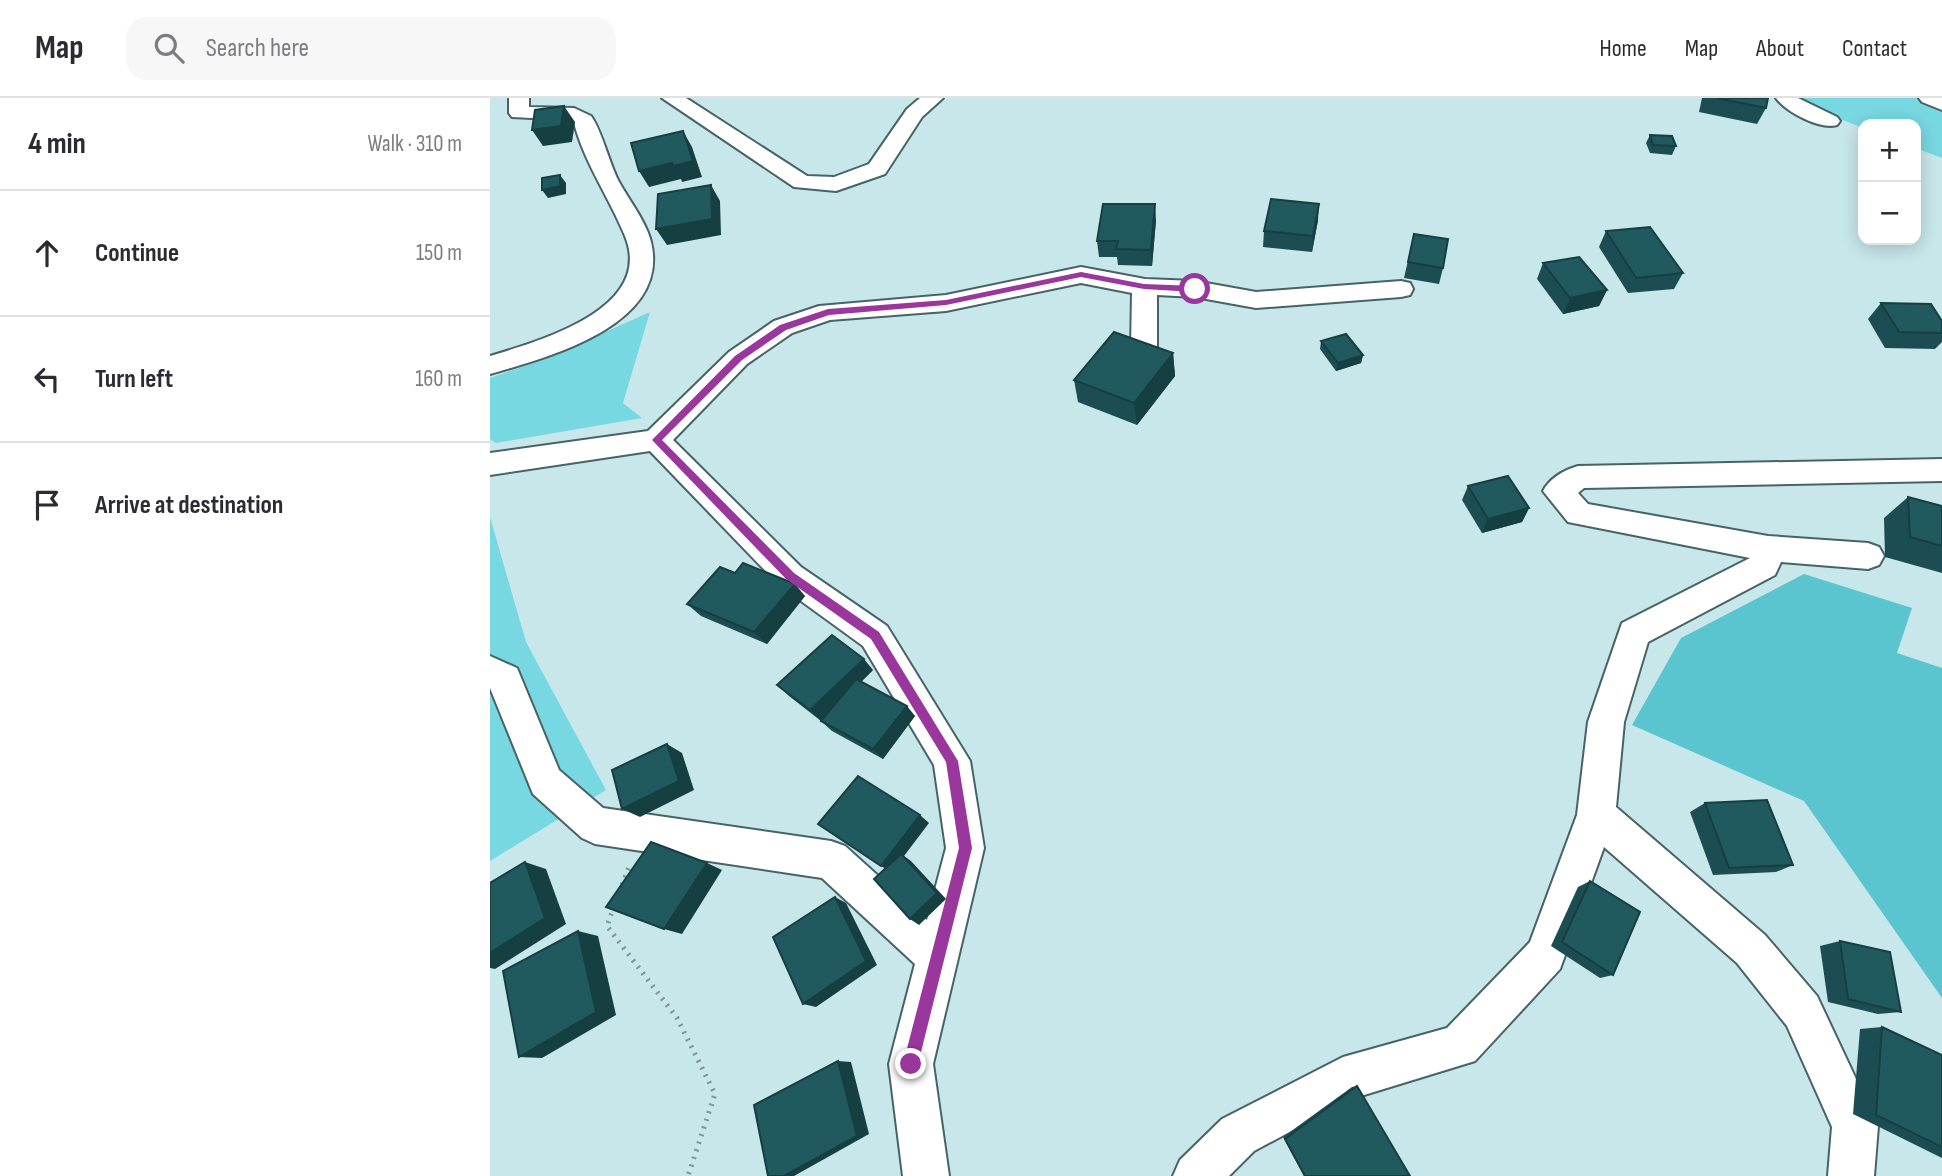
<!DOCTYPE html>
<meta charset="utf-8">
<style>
:root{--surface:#fff;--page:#f7f7f7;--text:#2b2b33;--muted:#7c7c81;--line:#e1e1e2}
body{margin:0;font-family:"Sofia Sans Condensed",sans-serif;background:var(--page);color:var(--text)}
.controls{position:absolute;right:21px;top:21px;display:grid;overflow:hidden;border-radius:14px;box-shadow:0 4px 18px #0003}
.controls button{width:63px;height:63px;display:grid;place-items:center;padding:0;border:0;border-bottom:2px solid var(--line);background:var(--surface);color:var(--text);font:35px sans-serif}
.stop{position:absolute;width:21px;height:21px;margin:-16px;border:5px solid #9a379d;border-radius:50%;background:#fff}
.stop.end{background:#9a379d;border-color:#fff;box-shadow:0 2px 7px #0008}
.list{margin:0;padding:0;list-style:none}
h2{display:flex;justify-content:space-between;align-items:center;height:91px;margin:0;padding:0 28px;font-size:30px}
h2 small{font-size:23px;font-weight:400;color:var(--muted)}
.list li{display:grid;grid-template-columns:46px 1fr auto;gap:21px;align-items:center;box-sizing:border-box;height:126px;padding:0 28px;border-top:2px solid var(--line)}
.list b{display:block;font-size:26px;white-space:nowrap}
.list em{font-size:23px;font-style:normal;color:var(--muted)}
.icon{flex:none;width:38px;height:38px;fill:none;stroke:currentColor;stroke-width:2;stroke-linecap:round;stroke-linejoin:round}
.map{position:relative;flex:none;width:1452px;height:1078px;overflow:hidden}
header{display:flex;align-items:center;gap:42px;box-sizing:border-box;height:98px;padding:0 35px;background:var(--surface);border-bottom:2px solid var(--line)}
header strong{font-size:33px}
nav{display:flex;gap:38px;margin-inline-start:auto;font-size:24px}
.search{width:490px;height:63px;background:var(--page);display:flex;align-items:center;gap:18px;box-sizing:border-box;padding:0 24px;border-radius:21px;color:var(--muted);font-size:26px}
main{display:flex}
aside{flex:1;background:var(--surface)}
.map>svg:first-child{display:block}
</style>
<header>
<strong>Map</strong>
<div class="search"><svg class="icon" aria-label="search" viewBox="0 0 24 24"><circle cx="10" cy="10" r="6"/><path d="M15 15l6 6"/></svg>Search here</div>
<nav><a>Home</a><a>Map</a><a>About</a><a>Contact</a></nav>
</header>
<main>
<aside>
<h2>4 min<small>Walk · 310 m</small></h2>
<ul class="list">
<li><svg class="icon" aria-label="ahead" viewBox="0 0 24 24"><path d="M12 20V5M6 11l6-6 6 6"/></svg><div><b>Continue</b></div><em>150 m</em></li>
<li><svg class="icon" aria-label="left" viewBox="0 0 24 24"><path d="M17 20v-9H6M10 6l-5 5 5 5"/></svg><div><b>Turn left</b></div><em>160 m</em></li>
<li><svg class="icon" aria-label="arrive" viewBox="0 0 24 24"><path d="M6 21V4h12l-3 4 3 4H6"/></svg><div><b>Arrive at destination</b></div></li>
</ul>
</aside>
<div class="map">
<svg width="1452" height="1078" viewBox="0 0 1452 1078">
<rect width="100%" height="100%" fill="#c8e7ea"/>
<!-- green -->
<g fill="#78d8e1">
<polygon points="1297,0 1452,0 1452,60 1426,50 1426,26 1373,26 1373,30"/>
<polygon points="160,214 133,305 152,320 6,345 0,341 0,280 57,260"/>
<polygon points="0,419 36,544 116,692 0,763"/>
</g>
<!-- forest -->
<polygon fill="#5ac5cf" points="1314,476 1422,510 1407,555 1452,570 1452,900 1314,703 1142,627 1191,540"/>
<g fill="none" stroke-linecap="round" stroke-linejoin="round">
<!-- minor casing -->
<g stroke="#476366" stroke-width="4">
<g id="minor">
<path d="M19 0H39V9L84 10 101 18C111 31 119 64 128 82 138 101 156 123 161 144 181 227 59 259 0 276V258C49 243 165 211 135 138 119 99 95 66 84 25L80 22 22 19 19 15Z"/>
<polygon points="172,0 196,0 317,78 344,79 379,66 417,11 430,0 453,0 432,19 395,76 346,93 304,89"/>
<path d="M1286 0H1308L1347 19 1350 23 1347 27C1330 32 1296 14 1286 0Z"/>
<polygon points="1429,0 1452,0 1452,12 1432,4"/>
<polygon points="591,169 655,181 705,183 766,194 911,183 920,185 923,191 920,197 911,199 766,210 705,199 667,197 667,250 663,256 654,259 645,256 641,250 642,195 591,185 456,213 340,222 302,235 257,266 183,342 311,469 397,528 480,663 494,750 443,966 459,1078 413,1078 399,966 425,866 332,780 105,746 92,740 43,696 0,590 0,558 27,570 69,672 113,710 341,743 355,748 437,822 456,750 444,667 373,548 289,487 160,353 0,377 0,355 158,333 239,254 284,223 329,208 456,197"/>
<path d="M1452 361V383L1094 390 1088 395 1098 406 1278 438 1378 445 1389 449 1394 458 1389 467 1378 471 1291 464 1285 477 1158 544 1134 624 1126 709 1275 837 1327 898 1388 1028 1384 1078H1338L1342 1029 1297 928 1247 865 1114 749 1070 871 985 963 861 1001 764 1053 739 1078H683L690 1062 732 1021 853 959 957 930 1040 844 1087 717 1098 624 1132 525 1260 460 1078 424 1053 393C1060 380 1074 372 1088 368Z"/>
</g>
</g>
<!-- path -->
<g stroke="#7f9598" stroke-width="5" stroke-dasharray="2 6" stroke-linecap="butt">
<polyline points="132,787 139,769"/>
<polyline points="124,808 117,828 187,920 225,996 198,1078"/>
</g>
<!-- minor -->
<use href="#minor" fill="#fff" fill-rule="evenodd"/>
</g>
<!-- wall -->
<g fill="#1c4d52">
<polygon points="1212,0 1278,0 1276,10 1267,26 1209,14"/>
<polygon points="1160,37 1186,48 1182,57 1160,55 1156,45"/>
<polygon points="666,122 662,168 628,167 627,159 609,159 607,143"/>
<polygon points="828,122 822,154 773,149 774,133"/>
<polygon points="1116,133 1193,175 1184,191 1138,195 1109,149"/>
<polygon points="924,136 953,170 949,186 914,180"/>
<polygon points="1053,165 1117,192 1109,208 1073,216 1047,181"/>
<polygon points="1391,205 1452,223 1452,244 1445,251 1395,250 1378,221"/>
<polygon points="831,243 873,257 871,265 846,273 830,251"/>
<polygon points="683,255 685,278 647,327 588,304 584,282"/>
<polygon points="978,388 1039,410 1032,424 992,435 972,402"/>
<polygon points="1418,399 1452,408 1452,475 1395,459 1394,420"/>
<polygon points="245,475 315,498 277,546 211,518 197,506"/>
<polygon points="383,572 371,584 425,618 393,661 342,633 331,623 299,598 287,587"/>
<polygon points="1215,705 1303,767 1286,774 1223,777 1200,714"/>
<polygon points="1100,783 1123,877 1110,880 1061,848 1088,789"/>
<polygon points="1350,843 1411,914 1388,916 1338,904 1330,848"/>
<polygon points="1392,929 1452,957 1452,1060 1363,1016 1370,931"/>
<polygon points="867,988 920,1078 814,1078 793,1039 862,989"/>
</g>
<!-- shaded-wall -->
<g fill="#163f42">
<polygon points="74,8 85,24 82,44 53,48 42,32"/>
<polygon points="193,33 202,49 212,79 192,84 191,81 159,89 149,73 182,65"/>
<polygon points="70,77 76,85 76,96 58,100 52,92"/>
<polygon points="221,87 230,103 231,137 177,147 166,131"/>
<polygon points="665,106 666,122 662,168 661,152"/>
<polygon points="829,106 828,122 822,154 823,138"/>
<polygon points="1117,192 1109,208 1073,216 1080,200"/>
<polygon points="683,255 685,278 647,327 644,305"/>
<polygon points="873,257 871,265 846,273 848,265"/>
<polygon points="1039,410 1032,424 992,435 998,421"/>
<polygon points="305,486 315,498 277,546 264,534"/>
<polygon points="374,561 383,572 331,623 320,612"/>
<polygon points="417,608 425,618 393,661 383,651"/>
<polygon points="177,646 192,655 204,692 150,719 132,711"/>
<polygon points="430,717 439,725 414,758 421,763 456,801 429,827 420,821 401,774 391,768"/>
<polygon points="35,764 56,771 76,826 5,871 0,870 0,855"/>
<polygon points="217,765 232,772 192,836 174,831"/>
<polygon points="345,799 356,805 387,867 326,909 313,906"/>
<polygon points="88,833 108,838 126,917 52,960 29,959"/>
<polygon points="348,963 361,964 379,1036 304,1078 294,1078"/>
</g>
<!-- building -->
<g fill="#205a5f" stroke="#163f42" stroke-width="2">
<polygon points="1227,0 1278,0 1276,10"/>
<polygon points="74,8 71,28 42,32 45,12"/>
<polygon points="193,33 203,63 183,68 182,65 149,73 141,45"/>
<polygon points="1160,37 1182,38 1186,48 1163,47"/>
<polygon points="70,77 70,88 52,92 52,80"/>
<polygon points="221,87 222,121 166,131 168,96"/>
<polygon points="781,101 829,106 823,138 774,133"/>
<polygon points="613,106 665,106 661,152 626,151 628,143 607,143"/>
<polygon points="1160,129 1193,175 1146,180 1116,133"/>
<polygon points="924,136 958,141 953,170 918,164"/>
<polygon points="1089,159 1117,192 1080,200 1053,165"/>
<polygon points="1391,205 1441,206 1452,223 1452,235 1409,234"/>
<polygon points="624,234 683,255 644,305 584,282"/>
<polygon points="856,236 873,257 848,265 831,243"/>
<polygon points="1018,378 1039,410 998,421 978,388"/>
<polygon points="1418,399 1452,408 1452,448 1420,439"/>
<polygon points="253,465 305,486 264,534 197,506 230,469 245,475"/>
<polygon points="342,537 374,561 320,612 287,587"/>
<polygon points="366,581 417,608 383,651 331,623"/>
<polygon points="177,646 189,683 132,711 122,672"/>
<polygon points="368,678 430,717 391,768 328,726"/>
<polygon points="1277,702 1303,767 1239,770 1215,705"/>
<polygon points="161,744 217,765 174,831 116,809"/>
<polygon points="411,756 447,795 420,821 384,781"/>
<polygon points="35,764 55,820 0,855 0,785"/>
<polygon points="1100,783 1150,814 1123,877 1072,844"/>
<polygon points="345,799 376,863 313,906 283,839"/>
<polygon points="88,833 106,914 29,959 13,873"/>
<polygon points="1350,843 1400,854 1411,914 1358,901"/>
<polygon points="1392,929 1452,957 1452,1049 1386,1017"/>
<polygon points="348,963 367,1038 294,1078 278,1078 264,1007"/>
<polygon points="867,988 920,1078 815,1078 795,1041"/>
</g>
<!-- route -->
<polygon fill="#9a379d" points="591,174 654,186 705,188 709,191 705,194 654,191 591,179 456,207 339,217 296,232 252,262 172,342 304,475 389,534 468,663 482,750 428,966 426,971 421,974 416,971 413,966 469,750 456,664 381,541 296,481 162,342 245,258 290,227 338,211 456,202"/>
</svg>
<div class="controls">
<button>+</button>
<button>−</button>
</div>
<div class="stop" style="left:705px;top:191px"></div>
<div class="stop end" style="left:421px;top:966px"></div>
</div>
</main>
